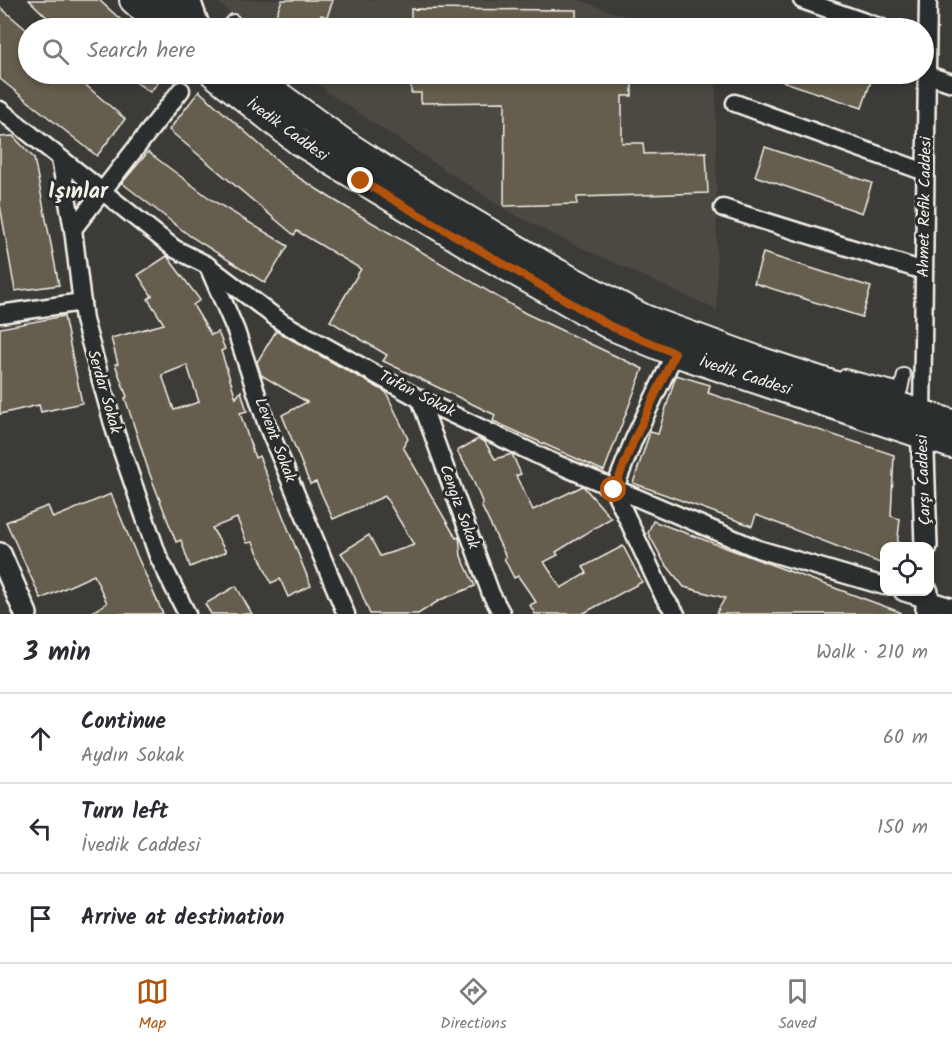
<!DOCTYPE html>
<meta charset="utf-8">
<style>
:root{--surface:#fff;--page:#f2f2f3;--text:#2b2b33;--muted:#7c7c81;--line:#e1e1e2;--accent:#b45309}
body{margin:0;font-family:Kalam,sans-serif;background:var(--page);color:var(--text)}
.controls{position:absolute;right:18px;bottom:18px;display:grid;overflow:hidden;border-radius:12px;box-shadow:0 3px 9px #0003}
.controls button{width:54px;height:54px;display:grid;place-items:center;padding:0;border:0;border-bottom:2px solid var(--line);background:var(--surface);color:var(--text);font:30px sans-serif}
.stop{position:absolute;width:18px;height:18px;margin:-14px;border:4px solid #b45309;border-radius:50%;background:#fff}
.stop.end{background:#b45309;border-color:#fff;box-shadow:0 2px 6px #0008}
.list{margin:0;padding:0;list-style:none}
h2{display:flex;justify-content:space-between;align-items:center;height:78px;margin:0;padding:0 24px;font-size:26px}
h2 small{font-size:20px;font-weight:400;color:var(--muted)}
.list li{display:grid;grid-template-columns:39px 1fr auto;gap:18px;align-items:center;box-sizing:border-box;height:90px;padding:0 24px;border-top:2px solid var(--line)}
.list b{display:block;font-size:22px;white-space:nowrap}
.list p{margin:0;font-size:20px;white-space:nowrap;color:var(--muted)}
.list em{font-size:20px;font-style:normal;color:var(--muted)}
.icon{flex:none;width:33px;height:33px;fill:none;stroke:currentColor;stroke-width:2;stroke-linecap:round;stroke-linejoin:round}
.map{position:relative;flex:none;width:952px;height:614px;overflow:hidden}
.search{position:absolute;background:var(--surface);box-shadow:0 3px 9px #0003;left:18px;right:18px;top:18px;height:66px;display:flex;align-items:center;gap:15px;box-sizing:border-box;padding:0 21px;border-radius:33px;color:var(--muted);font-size:22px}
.sheet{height:348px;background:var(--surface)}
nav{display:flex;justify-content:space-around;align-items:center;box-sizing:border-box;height:84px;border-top:2px solid var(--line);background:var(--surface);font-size:16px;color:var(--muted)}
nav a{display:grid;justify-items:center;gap:3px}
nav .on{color:var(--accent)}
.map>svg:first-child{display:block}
</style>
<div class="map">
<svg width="952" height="614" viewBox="0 0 952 614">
<rect width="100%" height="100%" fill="#3c3b38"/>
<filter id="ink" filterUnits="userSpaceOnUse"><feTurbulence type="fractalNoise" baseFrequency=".0167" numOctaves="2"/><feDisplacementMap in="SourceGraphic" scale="12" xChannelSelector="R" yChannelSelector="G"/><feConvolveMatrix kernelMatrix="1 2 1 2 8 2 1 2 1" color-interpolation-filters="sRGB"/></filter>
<g filter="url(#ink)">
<!-- built -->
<g fill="#4b4842">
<polygon points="216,0 579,0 658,28 248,28"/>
<polygon points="304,74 716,74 717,310 560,238 506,210 331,95"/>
</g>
<!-- building -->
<g fill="#655d4e" stroke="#f4f1e8" stroke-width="1.5" fill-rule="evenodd">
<polygon points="29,0 99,0 130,28 58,28"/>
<polygon points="282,0 333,0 327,17 321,15 316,28 271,28"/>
<polygon points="0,7 28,31 28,74 86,74 81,81 125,119 97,156 0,79"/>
<polygon points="411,9 576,10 576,28 411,28"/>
<polygon points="124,74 166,74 150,92"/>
<polygon points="411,74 632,74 632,96 622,96 622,143 643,143 644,154 706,152 708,193 577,197 577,204 504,206 505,102 421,103 421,93 411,93"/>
<polygon points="767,74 859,74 872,78 862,108 767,76"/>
<polygon points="199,91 293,174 329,197 525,313 643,369 604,471 493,421 495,415 383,361 387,355 330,321 361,269 297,231 294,235 169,130"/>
<polygon points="13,136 34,158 59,285 15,291 0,205 0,137"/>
<polygon points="765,147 872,183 862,213 755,176"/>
<polygon points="148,152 212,200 288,246 265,283 190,236 122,183"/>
<polygon points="763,253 871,287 862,317 754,283"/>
<path d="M167 256 200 300 193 305 211 335 218 332 225 349 221 351 236 398 241 391 247 411 240 413 255 458 259 456 311 586 288 597 280 579 271 583 253 542 247 543 237 518 212 528 226 552 190 567 181 540 176 542 149 472 125 398 127 397 115 364H118L111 338 164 324 148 299 152 296 138 275ZM187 365 199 402 174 410 162 375Z"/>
<polygon points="64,316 82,403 41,412 39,405 0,414 0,328"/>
<polygon points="276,331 386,392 408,439 403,447 456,538 459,537 461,556 475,586 440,600 418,614 370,614 351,568 341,553 369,535 380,556 414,545 385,496 333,519 316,482 310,484 282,415 307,402 261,375 257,362"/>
<polygon points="676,375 710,385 708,393 894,455 891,516 900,519 897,546 885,546 885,565 756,515 752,526 633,483 650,432 658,434"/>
<polygon points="478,439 485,442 495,459 512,454 521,474 516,476 533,510 583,486 611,518 556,552 558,555 544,562 561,588 587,573 583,567 623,546 642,582 582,614 535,614 530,605 536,602 518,576 514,578 504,558 506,557 481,505 483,504 469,471 457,451"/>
<polygon points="111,494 134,549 163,614 89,614 107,603 94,575 41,599 6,522 48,506 53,518"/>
<polygon points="653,521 900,612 900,614 716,614 725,598 684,587 664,562 648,533"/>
<polygon points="236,586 252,614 211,614 205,604"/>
</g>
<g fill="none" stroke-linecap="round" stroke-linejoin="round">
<!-- pedestrian casing -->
<g stroke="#f4f1e8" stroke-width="16">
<g id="pedestrian">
<polyline points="226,28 233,21"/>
<polyline points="845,376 901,390 904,375"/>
</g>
</g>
<!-- minor casing -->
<g stroke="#f4f1e8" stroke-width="21">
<g id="minor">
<polyline points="802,0 882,28"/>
<polyline points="928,75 952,83"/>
<polyline points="735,103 925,172"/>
<polyline points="0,110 175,249 207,265 283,323 420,399 550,461 758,549 884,586"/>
<polyline points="60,159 73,229 84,320 115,431 158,556 187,614"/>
<polyline points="723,208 924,271"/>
<polyline points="73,229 181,90"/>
<polyline points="208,266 236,331 267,425 346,614"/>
<polyline points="0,314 82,302"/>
<polyline points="675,353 634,439 614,490 664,597 676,614"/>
<polyline points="420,399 491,594 502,614"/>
<polyline points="922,414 928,0"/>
<polyline points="903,592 952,607"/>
</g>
</g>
<!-- tertiary casing -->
<g stroke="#f4f1e8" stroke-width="26">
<g id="tertiary">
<polyline points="189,0 199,28"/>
<polyline points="922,421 926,546"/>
<polyline points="0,554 26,614"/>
<polyline points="927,614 927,592"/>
</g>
</g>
<!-- primary casing -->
<g stroke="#f4f1e8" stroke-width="30">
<g id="primary">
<polyline points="133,0 164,28"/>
<polyline points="162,0 194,28"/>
<polyline points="214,74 299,142 485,255 612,327 675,353 952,445"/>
<polyline points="250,74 346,144 395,176 553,270 644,318 762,361 952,423"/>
</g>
</g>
<!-- pedestrian -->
<use href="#pedestrian" stroke="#2a2d2e" stroke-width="12"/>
<!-- minor -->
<use href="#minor" stroke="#2a2d2e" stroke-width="16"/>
<!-- tertiary -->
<use href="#tertiary" stroke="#2a2d2e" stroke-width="21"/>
<!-- primary -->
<use href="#primary" stroke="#2a2d2e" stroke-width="26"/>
</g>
</g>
<g fill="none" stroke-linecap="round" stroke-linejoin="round" filter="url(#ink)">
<!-- route -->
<polyline stroke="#b45309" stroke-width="8" points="361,181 612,327 675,353 634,440 614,490"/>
</g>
<g text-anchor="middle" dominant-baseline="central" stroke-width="6" stroke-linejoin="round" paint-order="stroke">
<!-- street labels -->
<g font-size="16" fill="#f4f1e8" stroke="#2a2d2e">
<text transform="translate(287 130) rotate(36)">İvedik Caddesi</text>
<text transform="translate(925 207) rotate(-89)">Ahmet Refik Caddesi</text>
<text transform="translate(745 376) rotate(18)">İvedik Caddesi</text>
<text transform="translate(104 392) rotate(74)">Serdar Sokak</text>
<text transform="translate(417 394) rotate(27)">Tufan Sokak</text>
<text transform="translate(275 440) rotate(69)">Levent Sokak</text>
<text transform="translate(924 480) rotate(-92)">Çarşı Caddesi</text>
<text transform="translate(459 507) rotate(70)">Cengiz Sokak</text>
</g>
<!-- district labels -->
<g font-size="22" font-weight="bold" fill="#f4f1e8" stroke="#2a2d2e">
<text x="78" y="192">Işınlar</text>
</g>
</g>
</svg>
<div class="controls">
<button><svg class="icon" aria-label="locate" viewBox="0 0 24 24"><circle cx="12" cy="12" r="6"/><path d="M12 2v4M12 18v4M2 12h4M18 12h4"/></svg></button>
</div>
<div class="stop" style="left:614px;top:490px"></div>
<div class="stop end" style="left:361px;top:181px"></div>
<div class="search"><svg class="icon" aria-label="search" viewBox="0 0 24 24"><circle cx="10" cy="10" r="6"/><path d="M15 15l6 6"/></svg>Search here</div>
</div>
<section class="sheet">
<h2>3 min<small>Walk · 210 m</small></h2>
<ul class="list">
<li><svg class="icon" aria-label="ahead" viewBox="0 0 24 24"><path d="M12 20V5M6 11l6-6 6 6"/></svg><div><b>Continue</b><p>Aydın Sokak</p></div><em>60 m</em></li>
<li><svg class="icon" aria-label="left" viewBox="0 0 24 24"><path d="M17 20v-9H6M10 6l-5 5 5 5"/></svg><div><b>Turn left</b><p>İvedik Caddesi</p></div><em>150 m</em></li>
<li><svg class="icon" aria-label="arrive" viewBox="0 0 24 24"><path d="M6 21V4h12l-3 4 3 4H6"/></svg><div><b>Arrive at destination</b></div></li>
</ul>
</section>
<nav>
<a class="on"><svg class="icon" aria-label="map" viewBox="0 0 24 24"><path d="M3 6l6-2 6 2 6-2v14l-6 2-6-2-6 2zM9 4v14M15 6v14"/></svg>Map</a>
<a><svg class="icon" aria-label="directions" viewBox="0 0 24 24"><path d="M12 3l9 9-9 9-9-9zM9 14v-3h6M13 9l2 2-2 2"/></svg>Directions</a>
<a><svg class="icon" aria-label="saved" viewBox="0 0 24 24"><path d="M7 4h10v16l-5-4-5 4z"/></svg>Saved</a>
</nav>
